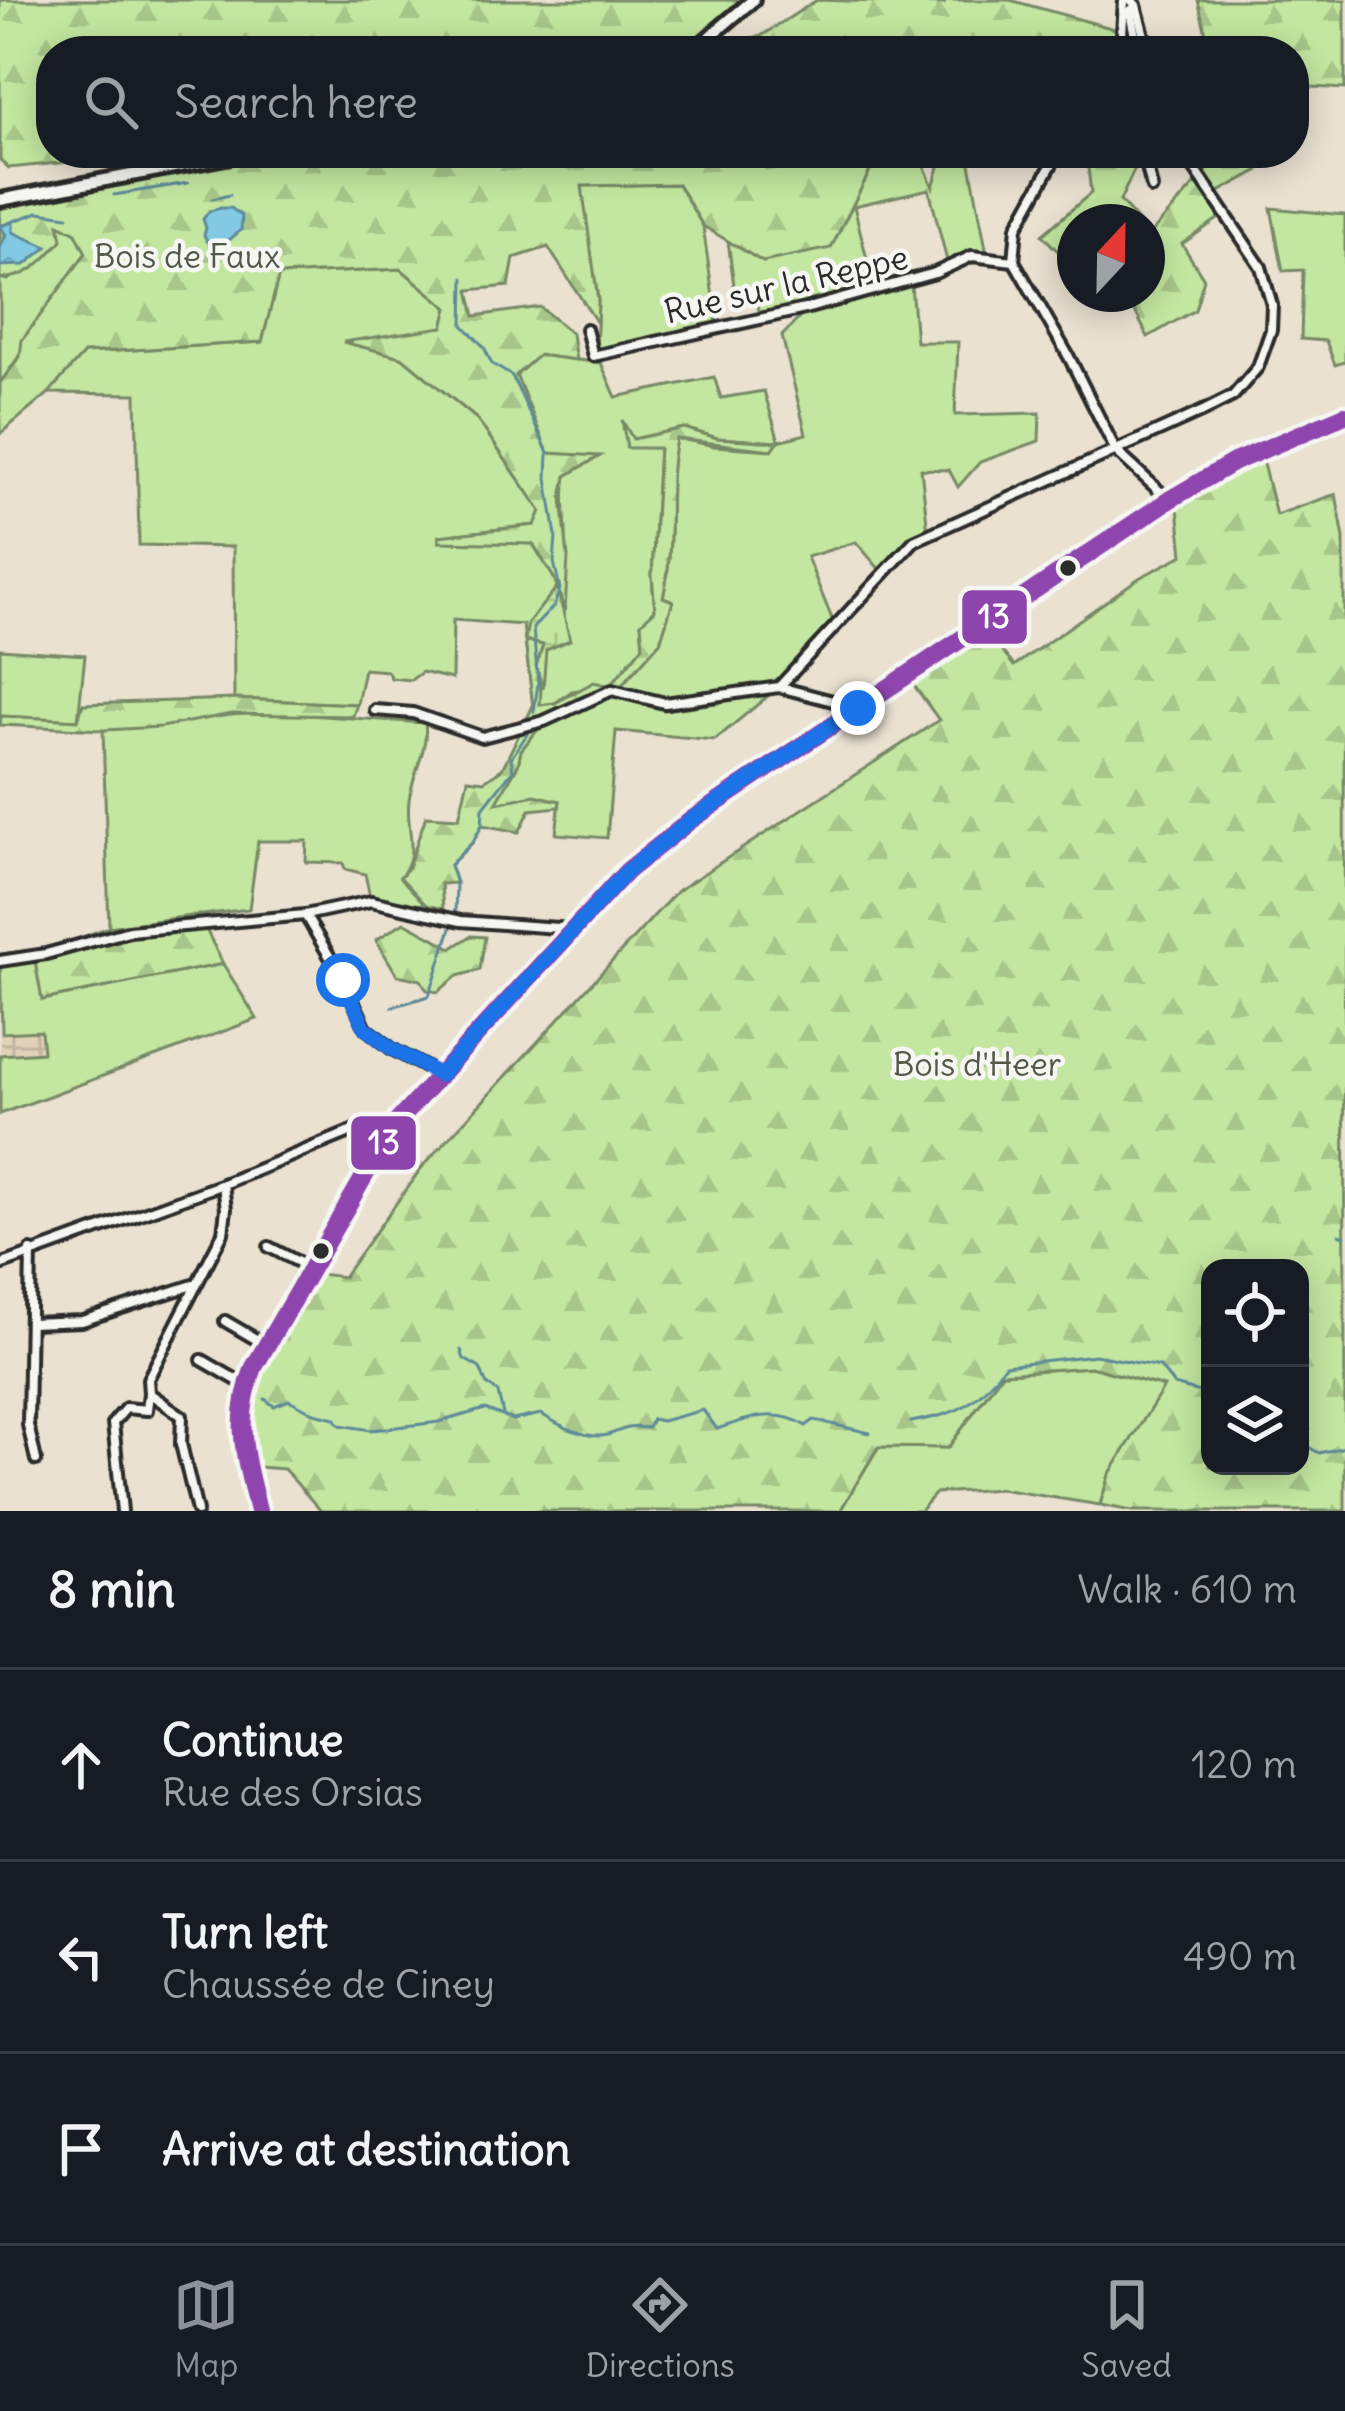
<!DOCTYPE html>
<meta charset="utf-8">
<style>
:root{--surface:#171b24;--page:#242831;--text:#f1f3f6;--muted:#9ea1a6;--line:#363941;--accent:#8c9099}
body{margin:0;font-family:Delius,sans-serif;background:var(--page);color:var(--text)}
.controls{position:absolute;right:36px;bottom:36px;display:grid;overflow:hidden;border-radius:24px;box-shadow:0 6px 30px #0003}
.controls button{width:108px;height:108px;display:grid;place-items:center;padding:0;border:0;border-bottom:3px solid var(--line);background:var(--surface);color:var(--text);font:60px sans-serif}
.compass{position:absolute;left:1057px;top:204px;width:108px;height:108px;border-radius:50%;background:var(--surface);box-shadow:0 6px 30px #0003;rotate:22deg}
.stop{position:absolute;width:36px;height:36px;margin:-27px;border:9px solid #1a73e8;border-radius:50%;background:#fff}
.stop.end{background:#1a73e8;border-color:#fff;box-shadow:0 3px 12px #0008}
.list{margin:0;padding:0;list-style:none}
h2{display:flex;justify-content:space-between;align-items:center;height:156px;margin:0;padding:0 48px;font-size:51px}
h2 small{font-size:39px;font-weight:400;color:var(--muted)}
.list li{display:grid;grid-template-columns:78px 1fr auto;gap:36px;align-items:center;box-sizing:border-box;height:192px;padding:0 48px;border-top:3px solid var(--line)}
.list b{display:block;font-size:45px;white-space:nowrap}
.list p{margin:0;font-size:39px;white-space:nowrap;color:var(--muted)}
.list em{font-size:39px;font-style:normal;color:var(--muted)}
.icon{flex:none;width:66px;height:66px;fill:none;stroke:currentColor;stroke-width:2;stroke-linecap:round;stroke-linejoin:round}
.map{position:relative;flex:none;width:1345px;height:1511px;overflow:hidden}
.search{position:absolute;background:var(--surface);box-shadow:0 6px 30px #0003;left:36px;right:36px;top:36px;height:132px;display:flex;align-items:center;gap:30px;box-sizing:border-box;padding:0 42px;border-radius:48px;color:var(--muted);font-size:45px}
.sheet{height:732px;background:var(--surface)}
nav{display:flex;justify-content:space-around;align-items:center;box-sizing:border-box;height:168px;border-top:3px solid var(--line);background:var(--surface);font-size:33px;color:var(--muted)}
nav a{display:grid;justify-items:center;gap:6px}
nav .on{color:var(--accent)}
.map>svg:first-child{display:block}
</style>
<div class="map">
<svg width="1345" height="1511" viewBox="0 0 1345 1511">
<defs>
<pattern id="industrial-grid" width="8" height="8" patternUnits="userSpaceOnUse" patternTransform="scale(3)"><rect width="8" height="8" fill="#e2d2ba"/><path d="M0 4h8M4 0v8" fill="none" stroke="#c2b4a0"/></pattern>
<pattern id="forest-firs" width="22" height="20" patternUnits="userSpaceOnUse" patternTransform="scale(3)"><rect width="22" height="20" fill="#c3e7a0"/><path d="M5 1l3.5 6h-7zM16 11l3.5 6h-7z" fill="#a8c68a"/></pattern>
<pattern id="wetland-marsh" width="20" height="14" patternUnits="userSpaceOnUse" patternTransform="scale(3)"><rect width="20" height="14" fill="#c3e7a0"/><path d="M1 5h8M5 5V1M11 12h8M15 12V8" fill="none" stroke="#a8c68a"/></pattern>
<pattern id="water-ripples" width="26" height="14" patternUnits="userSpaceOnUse" patternTransform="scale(3)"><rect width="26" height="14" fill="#82cae3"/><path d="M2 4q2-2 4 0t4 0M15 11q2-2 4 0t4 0" fill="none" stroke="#6ba4b8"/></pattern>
</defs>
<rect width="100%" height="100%" fill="#eae1d1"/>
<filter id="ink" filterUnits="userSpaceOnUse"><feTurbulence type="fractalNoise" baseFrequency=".00833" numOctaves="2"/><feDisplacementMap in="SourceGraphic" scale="24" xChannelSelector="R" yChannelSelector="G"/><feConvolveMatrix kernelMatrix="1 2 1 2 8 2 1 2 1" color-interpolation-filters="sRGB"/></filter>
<g filter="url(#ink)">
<!-- industrial -->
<polygon fill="url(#industrial-grid)" points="42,1031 43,1053 0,1055 0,1033"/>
<!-- grass -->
<g fill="#c3e7a0" stroke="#778966" stroke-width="3">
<polygon points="865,153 919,153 933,187 943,153 968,153 987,254 969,250 947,261 929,189 854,206 874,288 760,316 757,300 735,293 728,241 763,262 871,169"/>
<polygon points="678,184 703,226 717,325 653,336 596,353 598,300 581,186"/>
<polygon points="1271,208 1345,215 1345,362 1335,365 1326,341 1301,339 1303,270 1283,271"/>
<path d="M58 223 76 233 86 253C53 294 32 342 0 383V278L8 280Z"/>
<path d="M401 269 448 308 443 328 347 343 402 357 477 419 541 511 536 525 440 536 533 544 554 578C577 543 559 516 566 476L598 457 548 453 516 375 538 355 601 363 616 397 714 377 721 398 764 391 779 441 806 434 782 336 805 312 911 285 916 342H958L955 415 1040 413 1039 441 980 462 958 487 949 470 921 469 928 532 908 541 881 571 856 542 807 557 834 624 775 683 765 687 665 700 620 687 660 642 673 601 663 597C676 546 665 491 676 438L714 446 772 450 777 442 717 438 684 428 633 439 627 447 659 448 652 576 655 610 641 623 643 646 610 686 572 691 555 703 533 706 523 625 453 620 452 679 422 672 411 680 391 678 387 671 364 669 357 704 234 699 233 547 139 545 136 394 48 393 84 353 261 342 278 275Z"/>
<polygon points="0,649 85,655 78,720 0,716"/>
<polygon points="769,695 715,740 616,731 607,838 556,834 560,801 495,804 518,765 521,750 539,728 612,696 664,710"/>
<path d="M265 712 425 723C429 748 412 775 409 800 405 828 421 853 400 877L426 905 371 901 365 874 345 869 343 863 306 862 307 841H258L249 909 109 927 103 730C158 727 211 715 265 712Z"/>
<polygon points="33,950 43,1000 223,964 257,1019 0,1114 0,1055 43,1052 41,1031 2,1033 0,954"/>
<polygon points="1091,1367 1165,1387 1109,1475 1100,1505 1000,1489 936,1493 920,1511 840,1511 879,1446 948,1448 1002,1373"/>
</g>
<!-- forest -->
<g fill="url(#forest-firs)" stroke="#778966" stroke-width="3" fill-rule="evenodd">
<polygon points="0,0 740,0 713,28 715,45 761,36 817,0 944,4 946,0 1010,0 1129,33 1131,51 51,51 51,153 93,153 89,160 9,168 0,160"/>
<polygon points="1198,0 1345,0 1345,89 1294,86 1294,51 1210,51"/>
<path d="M184 153H865L871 169 831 248 763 262 703 226 678 184 582 186 598 300 597 323 548 247 514 258 509 286 469 290 475 316 540 307 572 334 576 360 539 355 516 375 548 453 600 456 566 476 562 498 568 557 565 611 554 578 533 544 439 542V536L535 525 541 511 477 419 402 357 343 342 443 327 448 308 401 269 279 275 262 342 84 353 48 394 0 434V383L20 357 22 340 86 253 76 233 59 224 62 240C45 259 27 280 0 278V200L187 163Z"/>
<polygon points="1076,153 1142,153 1120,201 1139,222 1075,222 1075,262 1068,261 1042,235 1091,193 1087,159"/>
<polygon points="1223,153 1259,153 1259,170 1217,193 1203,175"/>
<polygon points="1198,181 1222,216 1182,244 1204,279 1195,310 1148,337 1126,294 1147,294 1147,230 1151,233"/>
<path d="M622 420 633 439 684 428 717 438 778 442 772 450 676 439C665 491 676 546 663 597L673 601 660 642 621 686 665 700 714 694 718 703 664 710 612 696 539 728 521 750 518 765 496 803 535 795 560 801 559 807 530 810 519 832 482 825 473 842 450 865 456 883 441 884 443 909 426 905 400 877 408 868 426 816 459 818 468 779 484 781 502 769 533 706 525 640 543 645C536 667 543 684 540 705L555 703 594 682 610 686 643 646 641 623 655 610 652 576 659 448H627Z"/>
<path d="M1261 456 1276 515 1336 494 1344 538 1345 1511H1132L1100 1505 1109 1475 1164 1387 1091 1367 1002 1373 948 1448 878 1447 840 1511H321L284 1469 246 1466C230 1387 274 1338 312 1273L343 1277 423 1166 677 891 939 720 910 680 985 631 1014 666 1139 578 1183 555 1177 499ZM1210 1268H1300V1466H1210Z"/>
<polygon points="234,699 357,704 353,716 232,714 161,727 103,730 0,725 1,716 78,720 83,704"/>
<polygon points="199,915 223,964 42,1000 33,950 53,948 109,927"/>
<polygon points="404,922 452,948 471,936 485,937 480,970 457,976 438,992 427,990 421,980 397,975 376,940"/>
</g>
<!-- wetland -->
<polygon fill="url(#wetland-marsh)" stroke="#778966" stroke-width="3" points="557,587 570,640 546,650 543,689 536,666 543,645 525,640 528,623"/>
<!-- water -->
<g fill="url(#water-ripples)" stroke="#5f8a99" stroke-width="3">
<polygon points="221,208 231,208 242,216 241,230 221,247 209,244 204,235 206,228 203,219 209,211"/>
<polygon points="13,222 13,232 47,247 25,265 0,266 0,248 6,235 0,226"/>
</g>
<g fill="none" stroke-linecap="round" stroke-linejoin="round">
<!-- stream -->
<g stroke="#5f8a99" stroke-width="3">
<polyline points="339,160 353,161 355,153"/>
<polyline points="260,164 304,153 325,158"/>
<polyline points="114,195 188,183"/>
<polyline points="212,199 230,195"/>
<polyline points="0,226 39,212 68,216"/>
<polyline points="464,278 463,325 484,347 492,364 512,376 548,453 547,478 556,536 554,562 560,589 554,606 533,628 538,683 534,712"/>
<polyline points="455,914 456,883 450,865 473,842 482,825 483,808 513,770 511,758 528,733"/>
<polyline points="392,1007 429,996 452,925"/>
<polyline points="1339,1234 1345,1236"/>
<polyline points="461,1350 464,1359 480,1368 486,1383 498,1393 503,1414"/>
<path d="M265 1399 274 1406 289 1400 314 1413 335 1418 340 1425 371 1430 439 1422 485 1409 513 1420 541 1414C557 1424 579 1436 599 1436 618 1436 618 1424 648 1428L652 1419 662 1421 703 1410 717 1429C748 1418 777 1407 806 1426L814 1420 870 1433"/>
<path d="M911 1422C961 1413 974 1406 1005 1365L1095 1355 1160 1367 1174 1385 1203 1393 1210 1408"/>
<polyline points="1300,1442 1319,1453 1345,1447"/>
</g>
<!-- minor casing -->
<g stroke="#2b2b2b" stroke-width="16">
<g id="minor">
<polyline points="1131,0 1136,5 1148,51"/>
<polyline points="1135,7 1130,11 1138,51"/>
<polyline points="1121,51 1124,0"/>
<polyline points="1058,153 1017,227 1014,261 1069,357 1116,451 1169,500"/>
<polyline points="1149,153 1147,167 1152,188"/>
<polyline points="586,329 593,356 805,309 935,273 972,256 1014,261"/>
<polyline points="779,687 914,541 1201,412 1233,396 1258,367 1271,330 1272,305 1261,267 1184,153"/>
<polyline points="375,710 413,713 482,737 544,721 612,690 665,703 779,687 856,707"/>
<polyline points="305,915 343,979 366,1028 392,1049 440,1075"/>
<polyline points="0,961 46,954 129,931 305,915 371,901 461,921 572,929"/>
<polyline points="269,1247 310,1268"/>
<polyline points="31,1251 28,1425 36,1460"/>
<polyline points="0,1265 223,1184 367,1125 394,1125"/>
<polyline points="225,1321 266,1345"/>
<polyline points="30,1323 82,1321 196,1284"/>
<polyline points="202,1360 247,1386"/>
<polyline points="122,1511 113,1423 126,1408 147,1410 149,1393"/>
<polyline points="197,1511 181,1444 182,1416 149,1393 148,1379 223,1233 226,1209 223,1184"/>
</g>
</g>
<!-- tertiary casing -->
<g stroke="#2b2b2b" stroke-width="20">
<g id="tertiary">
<polyline points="693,51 753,0"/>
<polyline points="0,200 247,153"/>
</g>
</g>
<!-- secondary casing -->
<g stroke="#2b2b2b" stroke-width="20">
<polyline id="secondary" points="258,1511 240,1438 245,1390 254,1367 394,1125 627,871 691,820 1169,500 1234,462 1345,415"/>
</g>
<!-- minor -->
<use href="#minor" stroke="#f6f6f2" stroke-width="8"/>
<!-- tertiary -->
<use href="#tertiary" stroke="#f6f6f2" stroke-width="10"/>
<!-- secondary -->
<use href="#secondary" stroke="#f6f6f2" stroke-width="10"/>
<!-- bus-1 casing -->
<g stroke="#f6f6f2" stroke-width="27">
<path id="bus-1" d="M258 1511C245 1457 233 1421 254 1367L394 1125 627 871 691 820 1169 500 1234 462 1345 415"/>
</g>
<!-- bus-1 -->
<use href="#bus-1" stroke="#8e44ad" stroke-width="18"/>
</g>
</g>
<g fill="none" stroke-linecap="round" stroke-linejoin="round" filter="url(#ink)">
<!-- route -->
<polyline stroke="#1a73e8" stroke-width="15" points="343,980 365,1028 392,1049 440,1075 627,871 691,820 858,708"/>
</g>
<!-- markers -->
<g fill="#2b2b2b" stroke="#f6f6f2" stroke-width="4.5">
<circle cx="1068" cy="568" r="10"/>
<circle cx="321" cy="1251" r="10"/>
</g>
<g text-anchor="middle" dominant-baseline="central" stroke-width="9" stroke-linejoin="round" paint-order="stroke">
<!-- park labels -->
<g font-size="33" fill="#515a48" stroke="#f6f6f2">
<text x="187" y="256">Bois de Faux</text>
<text x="977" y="1064">Bois d'Heer</text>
</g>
<!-- street labels -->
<g font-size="33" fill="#2b2b2b" stroke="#f6f6f2">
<text transform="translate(786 284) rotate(-13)">Rue sur la Reppe</text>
</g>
</g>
<g stroke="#f6f6f2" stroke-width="4.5">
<rect x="960" y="588" width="69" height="58" rx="12" fill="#8e44ad"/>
<rect x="349" y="1114" width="69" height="58" rx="12" fill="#8e44ad"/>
</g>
<g font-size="33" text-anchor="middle" font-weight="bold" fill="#fff">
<text x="994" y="628">13</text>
<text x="384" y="1154">13</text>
</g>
</svg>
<div class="controls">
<button><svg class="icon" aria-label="locate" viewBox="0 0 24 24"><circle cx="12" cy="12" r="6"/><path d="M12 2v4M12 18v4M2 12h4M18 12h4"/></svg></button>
<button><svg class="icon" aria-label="layers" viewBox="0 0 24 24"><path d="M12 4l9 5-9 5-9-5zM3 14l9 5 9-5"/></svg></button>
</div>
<svg class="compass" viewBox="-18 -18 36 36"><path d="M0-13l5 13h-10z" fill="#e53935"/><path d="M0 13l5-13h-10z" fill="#9ea1a6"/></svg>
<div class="stop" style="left:343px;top:980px"></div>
<div class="stop end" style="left:858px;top:708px"></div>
<div class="search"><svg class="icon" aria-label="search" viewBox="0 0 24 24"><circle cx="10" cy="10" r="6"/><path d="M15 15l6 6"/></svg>Search here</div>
</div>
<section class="sheet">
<h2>8 min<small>Walk · 610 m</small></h2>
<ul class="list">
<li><svg class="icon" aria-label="ahead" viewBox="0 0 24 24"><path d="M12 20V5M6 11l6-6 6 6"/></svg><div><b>Continue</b><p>Rue des Orsias</p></div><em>120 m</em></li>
<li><svg class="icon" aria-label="left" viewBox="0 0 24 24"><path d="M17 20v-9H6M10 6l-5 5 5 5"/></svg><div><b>Turn left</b><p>Chaussée de Ciney</p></div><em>490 m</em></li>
<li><svg class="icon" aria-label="arrive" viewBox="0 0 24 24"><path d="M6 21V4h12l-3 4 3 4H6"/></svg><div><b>Arrive at destination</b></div></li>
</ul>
</section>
<nav>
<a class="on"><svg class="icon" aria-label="map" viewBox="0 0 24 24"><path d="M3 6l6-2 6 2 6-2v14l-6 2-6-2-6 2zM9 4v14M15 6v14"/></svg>Map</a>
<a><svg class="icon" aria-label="directions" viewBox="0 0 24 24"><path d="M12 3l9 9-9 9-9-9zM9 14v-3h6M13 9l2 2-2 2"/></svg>Directions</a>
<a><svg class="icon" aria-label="saved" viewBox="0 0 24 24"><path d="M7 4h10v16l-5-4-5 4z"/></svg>Saved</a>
</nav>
